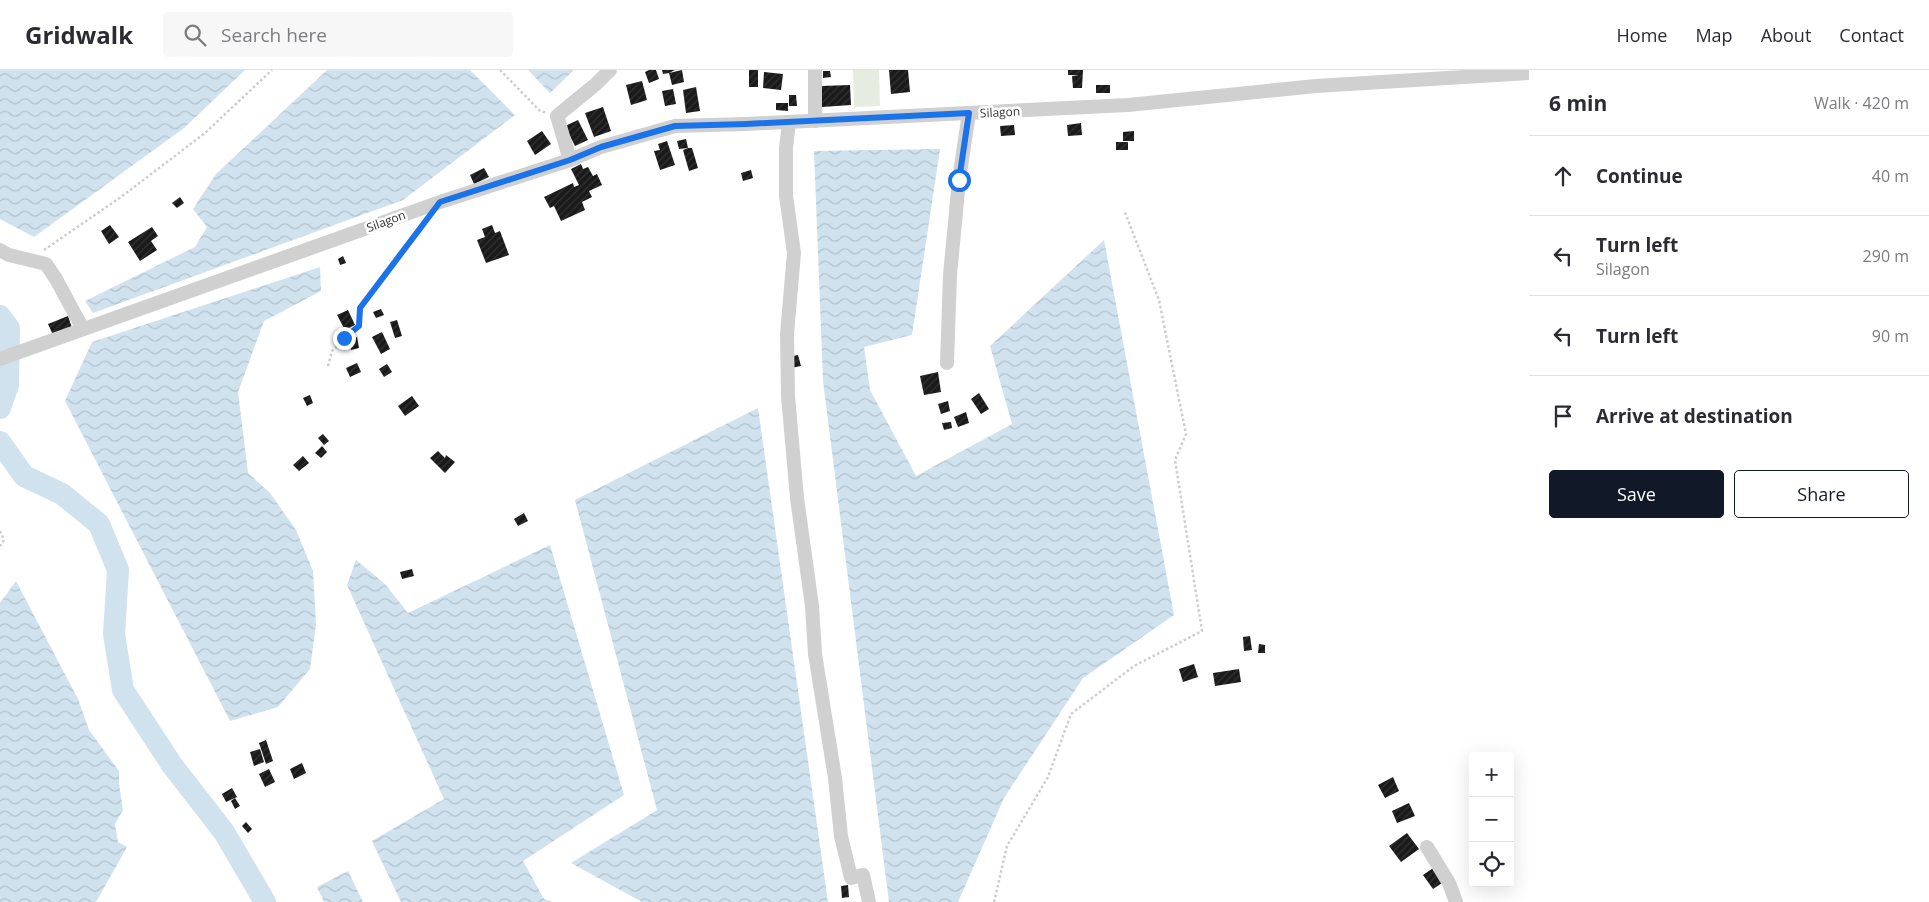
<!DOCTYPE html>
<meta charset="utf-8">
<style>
:root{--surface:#fff;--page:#f7f7f7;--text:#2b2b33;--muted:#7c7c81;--line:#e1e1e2;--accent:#111827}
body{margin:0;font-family:"Open Sans",sans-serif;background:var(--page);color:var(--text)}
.controls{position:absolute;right:15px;bottom:15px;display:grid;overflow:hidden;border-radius:5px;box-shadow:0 5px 20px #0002}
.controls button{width:45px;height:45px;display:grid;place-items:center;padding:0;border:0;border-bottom:1px solid var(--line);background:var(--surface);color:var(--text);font:25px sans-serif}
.stop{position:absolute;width:15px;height:15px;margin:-11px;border:4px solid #1a73e8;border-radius:50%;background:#fff}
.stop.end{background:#1a73e8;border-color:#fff;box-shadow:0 1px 5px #0008}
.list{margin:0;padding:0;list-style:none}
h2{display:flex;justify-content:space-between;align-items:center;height:65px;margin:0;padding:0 20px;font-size:21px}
h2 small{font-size:16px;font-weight:400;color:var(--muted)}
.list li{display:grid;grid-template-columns:32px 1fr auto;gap:15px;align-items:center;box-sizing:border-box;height:80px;padding:0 20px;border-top:1px solid var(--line)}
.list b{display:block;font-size:19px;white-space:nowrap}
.list p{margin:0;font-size:16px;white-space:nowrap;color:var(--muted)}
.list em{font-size:16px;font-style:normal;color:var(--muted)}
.actions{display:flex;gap:10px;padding:15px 20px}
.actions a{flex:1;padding:11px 0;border:1px solid var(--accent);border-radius:5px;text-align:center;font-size:18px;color:var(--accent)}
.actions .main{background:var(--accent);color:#fff}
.icon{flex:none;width:28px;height:28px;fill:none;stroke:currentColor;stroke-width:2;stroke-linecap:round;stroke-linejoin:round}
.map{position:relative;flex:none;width:1529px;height:832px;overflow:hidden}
header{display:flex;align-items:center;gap:30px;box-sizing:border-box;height:70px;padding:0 25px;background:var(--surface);border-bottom:1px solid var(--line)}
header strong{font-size:24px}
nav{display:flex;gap:28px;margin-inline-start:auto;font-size:18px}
.search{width:350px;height:45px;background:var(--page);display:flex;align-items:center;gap:12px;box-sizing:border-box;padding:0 18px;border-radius:5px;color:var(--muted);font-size:19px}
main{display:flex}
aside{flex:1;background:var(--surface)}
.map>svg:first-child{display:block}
</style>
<header>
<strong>Gridwalk</strong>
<div class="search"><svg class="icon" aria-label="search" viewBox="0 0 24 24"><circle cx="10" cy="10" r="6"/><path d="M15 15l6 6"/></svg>Search here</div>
<nav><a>Home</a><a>Map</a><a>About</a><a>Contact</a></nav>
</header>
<main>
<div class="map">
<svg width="1529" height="832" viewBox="0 0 1529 832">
<defs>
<pattern id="water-waves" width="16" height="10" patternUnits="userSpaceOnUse" patternTransform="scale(1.25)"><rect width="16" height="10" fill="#cfe2ee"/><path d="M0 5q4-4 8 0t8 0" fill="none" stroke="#b2c2cd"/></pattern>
<pattern id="building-hatch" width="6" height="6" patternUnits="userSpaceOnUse" patternTransform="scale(1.25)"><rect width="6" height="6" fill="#1a1a1a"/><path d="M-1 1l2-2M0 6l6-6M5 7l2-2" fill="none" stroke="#333"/></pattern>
</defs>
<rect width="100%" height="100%" fill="#fff"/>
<!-- pitch -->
<polygon fill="#e6ecdf" points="853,0 879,0 880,36 854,37"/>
<!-- water -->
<g fill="url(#water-waves)">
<polygon points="0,0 245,0 184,58 34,167 0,149"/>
<polygon points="327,0 470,0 515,45 403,130 93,243 85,231 195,177 207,157 193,139 216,104"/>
<polygon points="528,0 574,0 550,23"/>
<polygon points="940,79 912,265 864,277 870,320 916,406 1012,354 990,276 1104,170 1174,545 1083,608 1004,728 958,832 889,832 823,311 814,81"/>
<polygon points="320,197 321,221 264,251 238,322 248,403 270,423 296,460 313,501 316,554 310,599 278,637 230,651 65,331 92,272"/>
<polygon points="758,338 828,832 642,832 571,793 657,740 575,430"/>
<polygon points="550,475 624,725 523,791 544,829 552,832 401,832 372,771 444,729 347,515 356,490 385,514 408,543"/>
<polygon points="16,511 78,629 89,660 119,701 119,714 123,740 115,754 118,772 127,777 96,832 0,832 0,533"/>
<polygon points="348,801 363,832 324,832 317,817"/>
</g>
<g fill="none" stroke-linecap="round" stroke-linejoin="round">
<!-- river -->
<g stroke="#cfe2ee" stroke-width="22">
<polyline points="0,246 9,258 8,315 0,338"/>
<polyline points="0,372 24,406 62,424 99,454 118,500 114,564 123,620 172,695 224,762 265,832"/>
</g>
</g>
<!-- building -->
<g fill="url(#building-hatch)">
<polygon points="649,0 656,0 659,9 649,13 645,2"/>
<polygon points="662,0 675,0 669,3 682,0 684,12 672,15 669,3 663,4"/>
<rect x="749" y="0" width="9" height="17"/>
<polygon points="889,0 908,0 910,22 891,24"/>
<polygon points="1068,0 1083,0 1082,18 1073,18 1072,6 1079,5 1068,5"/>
<polygon points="823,1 830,1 831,7 823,8"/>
<polygon points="764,2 783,4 781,20 763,18"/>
<polygon points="642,11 647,30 631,35 626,15"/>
<polygon points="850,15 851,35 822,37 821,16"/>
<rect x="1096" y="15" width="14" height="8"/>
<polygon points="696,17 700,41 686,43 683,20"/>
<polygon points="673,19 676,34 665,36 662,21"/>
<polygon points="789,25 796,25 797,36 789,36"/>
<polygon points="776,33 788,33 788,41 776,40"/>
<polygon points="603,37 611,61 594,67 585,43"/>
<polygon points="578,50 588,70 575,76 565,56"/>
<polygon points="1081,53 1082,65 1068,66 1067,55"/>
<polygon points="1014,55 1015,65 1001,66 1000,56"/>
<polygon points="542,61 551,74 535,85 527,71"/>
<polygon points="1134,61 1134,71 1123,71 1123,62"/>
<polygon points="686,69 688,78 679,79 677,71"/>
<polygon points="667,71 675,95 660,100 654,81 660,80 658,74"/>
<rect x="1116" y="72" width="12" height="8"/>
<polygon points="688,78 692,78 698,98 689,101 683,80"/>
<polygon points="581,94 583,99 588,97 593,106 597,104 602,115 589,121 592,127 582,132 585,140 561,151 554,136 550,138 544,127 573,113 574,117 579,115 571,99"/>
<polygon points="484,98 489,107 474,114 470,105"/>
<polygon points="751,100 753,108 743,111 741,103"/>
<polygon points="180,127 184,133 177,138 172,133"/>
<polygon points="110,155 119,167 109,174 101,161"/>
<polygon points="492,155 495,163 500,161 509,185 486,193 477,170 485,167 482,159"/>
<polygon points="152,157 158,166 151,171 157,180 140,191 128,172"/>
<polygon points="343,186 346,193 340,195 338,189"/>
<polygon points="381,239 384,245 376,248 373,242"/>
<polygon points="348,240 355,255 345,260 337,245"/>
<polygon points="68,246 72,258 53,265 48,254"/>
<polygon points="397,250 402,266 395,268 390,252"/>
<polygon points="382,262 390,279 381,284 372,267"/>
<polygon points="357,267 359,278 351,280 349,269"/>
<polygon points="798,285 801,296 791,298 788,287"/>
<polygon points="357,293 361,302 350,307 346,298"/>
<polygon points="387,294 392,302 384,307 379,299"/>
<polygon points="938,302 941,322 924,325 920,306"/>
<polygon points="979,323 989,339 981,344 971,329"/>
<polygon points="310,325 313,333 307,336 303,328"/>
<polygon points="412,326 419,336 405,346 398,336"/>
<polygon points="948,331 950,341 941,344 938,334"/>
<polygon points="966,342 969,353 958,357 954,347"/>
<polygon points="951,352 952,358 944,360 942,353"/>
<polygon points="323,364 329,371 324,375 318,368"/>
<polygon points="322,376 327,382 321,388 315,383"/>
<polygon points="438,381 445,388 446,385 455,392 445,403 430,388"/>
<polygon points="303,386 309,393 299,401 293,395"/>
<polygon points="524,443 528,451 518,456 514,449"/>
<polygon points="412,499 414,506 402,509 400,502"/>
<polygon points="1250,566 1252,580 1244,581 1243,567"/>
<polygon points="1259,574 1265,575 1265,583 1258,583"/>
<polygon points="1194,594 1198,607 1183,612 1179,599"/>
<polygon points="1239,599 1241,612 1215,616 1213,603"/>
<polygon points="266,670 273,691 266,694 259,673"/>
<polygon points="260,679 264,692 254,696 250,682"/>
<polygon points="302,693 306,703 294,709 290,699"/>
<polygon points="269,699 275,712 265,717 259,704"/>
<polygon points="1393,707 1399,721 1385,728 1378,715"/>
<polygon points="232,718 237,727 226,732 222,724"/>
<polygon points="235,728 240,736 235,739 231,731"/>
<polygon points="1409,733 1415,746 1397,753 1392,741"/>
<polygon points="246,752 252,759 248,763 242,756"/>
<polygon points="1407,763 1419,779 1401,792 1389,776"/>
<polygon points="1436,796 1445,811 1433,819 1423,805"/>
<polygon points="848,815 849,827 842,828 841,816"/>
</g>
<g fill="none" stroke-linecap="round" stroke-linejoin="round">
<!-- path -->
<g stroke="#cdcdcd" stroke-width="2.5" stroke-dasharray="2.5 2.5" stroke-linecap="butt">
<polyline points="500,0 539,40 546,43"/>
<polyline points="44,180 121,127 205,63 272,0"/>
<polyline points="328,296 332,281 359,257 360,238 426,151"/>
<polyline points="0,461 4,470 0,476"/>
<polyline points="994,832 1007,776 1048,707 1071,644 1134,596 1202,561 1175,390 1186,364 1159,230 1124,140"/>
</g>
<!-- minor -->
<g stroke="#d0d0d0" stroke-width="14">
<polyline points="815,0 815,51"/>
<polyline points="789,52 786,78 786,126 794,183 787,264 788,326 797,428 812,536 815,584 835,708 841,766 851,808 863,805 869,832"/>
<polyline points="570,90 557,46 596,14 610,0"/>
<polyline points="0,180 9,185 46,194 56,209 83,259"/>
<polyline points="0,289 440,132 570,90 601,77 675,56 746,54 1128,35 1316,16 1529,3"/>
<polyline points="947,293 950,205 959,110 969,43"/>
<polyline points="1427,777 1449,813 1456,832"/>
</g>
</g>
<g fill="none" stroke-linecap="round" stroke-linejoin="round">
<!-- route -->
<polyline stroke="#1a73e8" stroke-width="6" points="344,268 359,256 360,238 440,132 570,90 601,77 675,56 746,54 969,43 959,110"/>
</g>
<g text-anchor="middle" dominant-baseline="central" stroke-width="5" stroke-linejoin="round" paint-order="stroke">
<!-- street labels -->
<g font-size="12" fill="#333" stroke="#fff">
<text transform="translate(1000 42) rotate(-3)">Silagon</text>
<text transform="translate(386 151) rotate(-20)">Silagon</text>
</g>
</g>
</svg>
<div class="controls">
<button>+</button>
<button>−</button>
<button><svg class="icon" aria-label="locate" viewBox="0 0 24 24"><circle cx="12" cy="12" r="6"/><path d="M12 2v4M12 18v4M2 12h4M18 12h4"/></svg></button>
</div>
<div class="stop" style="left:959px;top:110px"></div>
<div class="stop end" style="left:344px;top:268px"></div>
</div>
<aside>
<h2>6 min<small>Walk · 420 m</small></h2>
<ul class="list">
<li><svg class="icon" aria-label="ahead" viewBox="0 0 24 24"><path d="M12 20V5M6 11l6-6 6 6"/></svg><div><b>Continue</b></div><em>40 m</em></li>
<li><svg class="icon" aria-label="left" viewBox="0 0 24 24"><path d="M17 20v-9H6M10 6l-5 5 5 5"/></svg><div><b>Turn left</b><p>Silagon</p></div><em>290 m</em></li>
<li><svg class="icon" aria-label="left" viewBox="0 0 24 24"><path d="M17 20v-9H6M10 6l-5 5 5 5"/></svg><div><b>Turn left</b></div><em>90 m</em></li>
<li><svg class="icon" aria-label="arrive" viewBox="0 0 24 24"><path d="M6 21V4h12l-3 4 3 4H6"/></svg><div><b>Arrive at destination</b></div></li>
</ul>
<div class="actions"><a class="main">Save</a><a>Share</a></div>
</aside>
</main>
